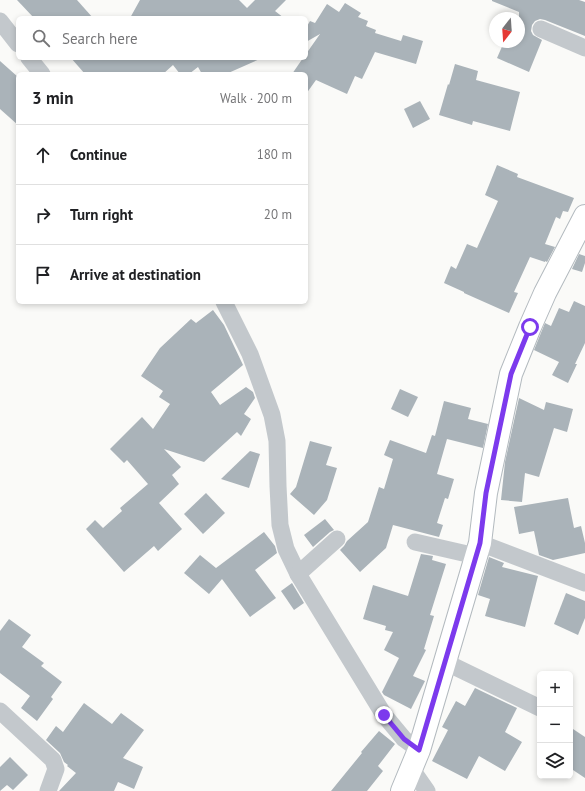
<!DOCTYPE html>
<meta charset="utf-8">
<style>
:root{--surface:#fff;--page:#f6f6f6;--text:#202124;--muted:#757577;--line:#e0e0e0}
body{margin:0;font-family:"PT Sans",sans-serif;background:var(--page);color:var(--text)}
.controls{position:absolute;right:12px;bottom:12px;display:grid;overflow:hidden;border-radius:6px;box-shadow:0 2px 6px #0003}
.controls button{width:36px;height:36px;display:grid;place-items:center;padding:0;border:0;border-bottom:1px solid var(--line);background:var(--surface);color:var(--text);font:20px sans-serif}
.compass{position:absolute;left:489px;top:12px;width:36px;height:36px;border-radius:50%;background:var(--surface);box-shadow:0 2px 6px #0003;rotate:197deg}
.stop{position:absolute;width:12px;height:12px;margin:-9px;border:3px solid #7c3aed;border-radius:50%;background:#fff}
.stop.end{background:#7c3aed;border-color:#fff;box-shadow:0 1px 4px #0008}
.list{margin:0;padding:0;list-style:none}
h2{display:flex;justify-content:space-between;align-items:center;height:52px;margin:0;padding:0 16px;font-size:17px}
h2 small{font-size:13px;font-weight:400;color:var(--muted)}
.list li{display:grid;grid-template-columns:26px 1fr auto;gap:12px;align-items:center;box-sizing:border-box;height:60px;padding:0 16px;border-top:1px solid var(--line)}
.list b{display:block;font-size:15px;white-space:nowrap}
.list em{font-size:13px;font-style:normal;color:var(--muted)}
.icon{flex:none;width:22px;height:22px;fill:none;stroke:currentColor;stroke-width:2;stroke-linecap:round;stroke-linejoin:round}
.map{position:relative;flex:none;width:585px;height:791px;overflow:hidden}
.search{position:absolute;background:var(--surface);box-shadow:0 2px 6px #0003;left:16px;top:16px;width:292px;height:44px;display:flex;align-items:center;gap:10px;box-sizing:border-box;padding:0 14px;border-radius:6px;color:var(--muted);font-size:15px}
.panel{position:absolute;background:var(--surface);box-shadow:0 2px 6px #0003;left:16px;top:72px;width:292px;height:232px;border-radius:6px}
.map>svg:first-child{display:block}
</style>
<div class="map">
<svg width="585" height="791" viewBox="0 0 585 791">
<rect width="100%" height="100%" fill="#fafaf8"/>
<!-- building -->
<g fill="#aab3b9">
<polygon points="17,0 77,0 93,18 34,18"/>
<polygon points="140,0 239,0 247,8 255,0 286,0 275,11 284,18 130,18"/>
<polygon points="492,0 579,0 585,2 585,36 545,20 540,19 535,21 532,25 531,31 533,35 542,40 529,72 497,58 504,42 519,42 519,12 492,1"/>
<polygon points="345,3 361,13 358,17 368,21 366,26 376,30 375,33 401,41 403,35 423,41 416,64 375,52 362,79 355,76 347,94 316,80 306,94 306,74 292,74 303,58 306,58 306,54 320,34 306,42 306,28 310,21 315,23 327,4 339,12"/>
<polygon points="71,58 262,58 226,74 202,74 198,67 189,74 180,74 173,65 163,74 85,74"/>
<polygon points="0,61 18,77 18,125 0,109"/>
<polygon points="455,64 478,71 476,80 520,92 510,131 473,121 472,125 439,115 448,84 449,85"/>
<polygon points="420,101 430,119 413,128 404,109"/>
<polygon points="497,165 518,174 517,177 574,198 568,212 563,211 560,219 556,217 545,244 555,247 547,262 545,261 545,262 530,257 514,292 518,293 509,313 464,293 464,292 444,283 451,266 456,269 467,244 477,248 498,201 485,195"/>
<polygon points="579,254 585,256 585,263 582,272 572,269"/>
<polygon points="574,301 585,306 585,343 575,364 577,364 568,383 552,375 559,362 534,350 545,323 551,326 559,308 569,312"/>
<polygon points="213,310 224,325 243,365 211,392 220,405 246,387 253,392 255,398 244,414 251,419 241,436 237,432 204,462 164,449 181,467 172,475 179,484 159,503 182,529 158,551 154,546 124,572 86,529 95,520 103,528 122,511 120,508 148,484 127,460 124,463 110,449 142,417 153,429 170,404 159,397 163,391 141,376 160,348 191,319 196,323"/>
<polygon points="400,389 418,397 408,417 391,409"/>
<polygon points="519,398 544,410 546,402 573,409 567,432 554,428 539,477 525,473 522,502 501,500 505,462"/>
<polygon points="444,401 471,408 468,419 488,424 483,448 447,439 437,474 454,479 448,499 445,498 437,523 443,525 439,537 393,525 386,548 360,572 340,550 344,546 347,541 368,522 379,487 384,489 393,459 384,455 390,440 426,453 432,435 435,436"/>
<polygon points="310,441 332,447 326,465 337,468 327,500 314,515 290,494 296,487"/>
<polygon points="250,451 260,454 249,488 221,479"/>
<polygon points="206,493 225,513 203,534 184,514"/>
<polygon points="568,498 574,528 581,526 585,543 585,553 553,560 539,555 534,531 519,534 514,507"/>
<polygon points="325,519 334,530 330,532 313,547 304,535"/>
<polygon points="264,532 275,546 277,553 255,570 276,598 250,617 222,579 209,594 184,573 200,555 216,568"/>
<polygon points="421,554 433,556 432,560 446,564 430,615 434,616 424,649 426,650 413,676 425,681 411,709 384,695 382,692 399,658 384,650 393,632 385,630 386,626 363,619 373,585 408,596"/>
<polygon points="489,557 504,563 502,567 538,576 525,627 485,616 490,599 478,595"/>
<polygon points="292,583 304,603 294,610 281,591"/>
<polygon points="566,593 585,601 585,618 578,635 554,624"/>
<polygon points="9,619 31,635 22,647 44,663 41,666 62,682 51,697 53,699 37,721 21,708 30,696 0,673 0,631"/>
<polygon points="475,688 517,708 505,732 522,742 505,771 479,756 467,779 432,761 448,730 442,727 456,701 465,706"/>
<polygon points="84,703 112,724 121,713 144,730 123,758 143,767 134,789 118,782 114,791 59,791 76,773 67,766 68,765 64,762 60,753 46,740 56,726 63,732"/>
<polygon points="570,727 585,737 585,778 570,768"/>
<polygon points="379,731 395,744 378,766 383,771 367,791 331,791 362,753 361,752"/>
<polygon points="10,757 28,775 13,790 7,785 0,791 0,767"/>
</g>
<g fill="none" stroke-linecap="round" stroke-linejoin="round">
<!-- secondary casing -->
<g stroke="#b3babf" stroke-width="24">
<polyline id="secondary" points="402,791 419,750 480,543 486,493 511,374 530,327 545,293 585,216"/>
</g>
<!-- street -->
<g stroke="#c3c8cc" stroke-width="17">
<polyline points="0,21 18,44"/>
<polyline points="541,29 585,48"/>
<polyline points="29,58 42,74"/>
<polyline points="224,302 250,354 272,415 277,441 278,486 280,525 286,549 298,574 384,715 404,739 419,750"/>
<polyline points="415,542 476,556"/>
<polyline points="480,543 585,583"/>
<polyline points="298,574 337,539"/>
<polyline points="445,662 540,708"/>
<polyline points="0,711 53,760 56,769 48,791"/>
<polyline points="411,768 427,791"/>
</g>
<!-- secondary -->
<use href="#secondary" stroke="#fff" stroke-width="22"/>
</g>
<g fill="none" stroke-linecap="round" stroke-linejoin="round">
<!-- route -->
<polyline stroke="#7c3aed" stroke-width="5" points="384,715 404,739 419,750 480,543 486,493 511,374 530,327"/>
</g>
</svg>
<div class="controls">
<button>+</button>
<button>−</button>
<button><svg class="icon" aria-label="layers" viewBox="0 0 24 24"><path d="M12 4l9 5-9 5-9-5zM3 14l9 5 9-5"/></svg></button>
</div>
<svg class="compass" viewBox="-18 -18 36 36"><path d="M0-13l5 13h-10z" fill="#e53935"/><path d="M0 13l5-13h-10z" fill="#757577"/></svg>
<div class="stop" style="left:530px;top:327px"></div>
<div class="stop end" style="left:384px;top:715px"></div>
<div class="search"><svg class="icon" aria-label="search" viewBox="0 0 24 24"><circle cx="10" cy="10" r="6"/><path d="M15 15l6 6"/></svg>Search here</div>
<section class="panel">
<h2>3 min<small>Walk · 200 m</small></h2>
<ul class="list">
<li><svg class="icon" aria-label="ahead" viewBox="0 0 24 24"><path d="M12 20V5M6 11l6-6 6 6"/></svg><div><b>Continue</b></div><em>180 m</em></li>
<li><svg class="icon" aria-label="right" viewBox="0 0 24 24"><path d="M7 20v-9h11M14 6l5 5-5 5"/></svg><div><b>Turn right</b></div><em>20 m</em></li>
<li><svg class="icon" aria-label="arrive" viewBox="0 0 24 24"><path d="M6 21V4h12l-3 4 3 4H6"/></svg><div><b>Arrive at destination</b></div></li>
</ul>
</section>
</div>
